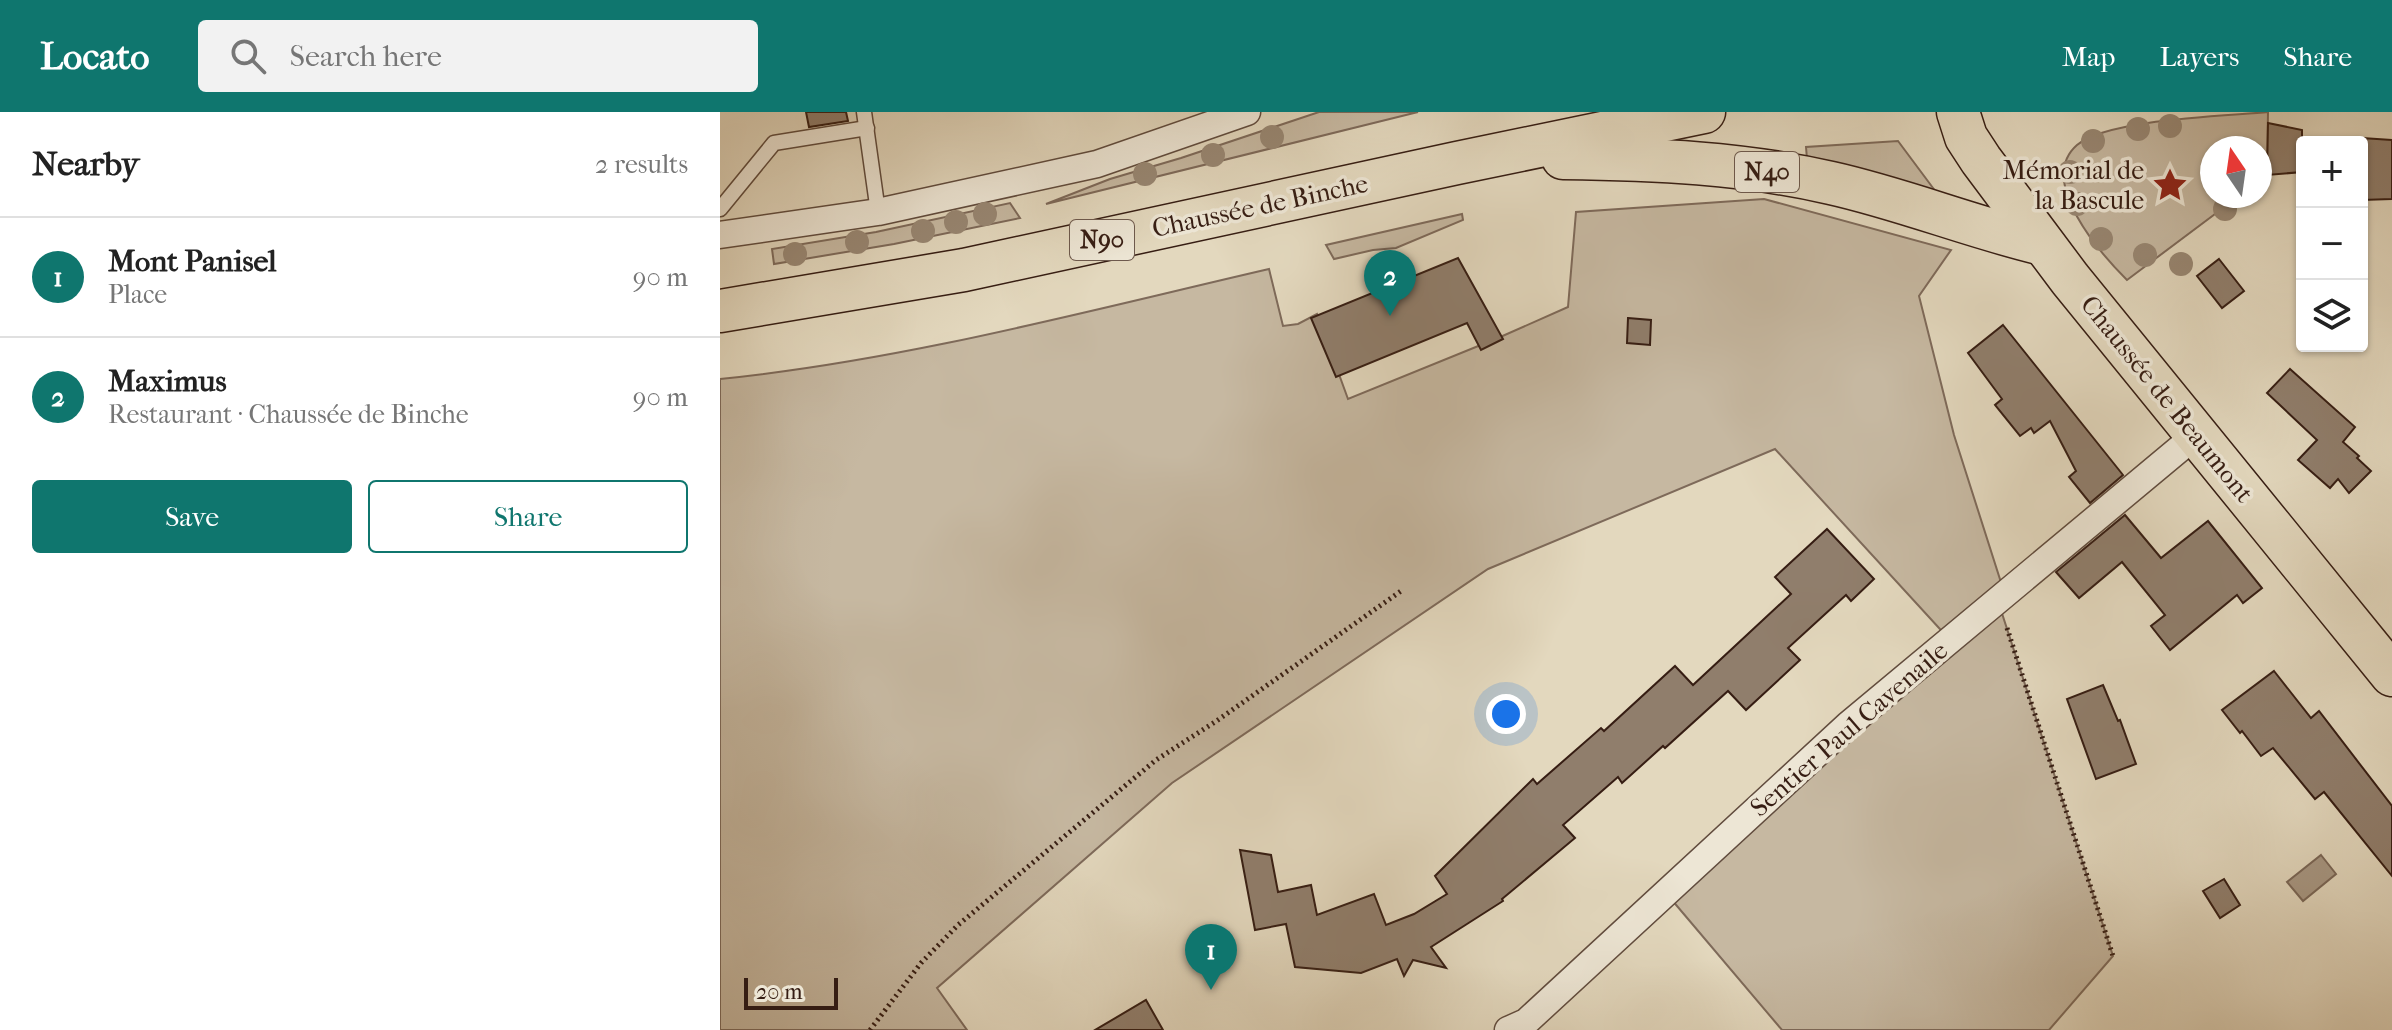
<!DOCTYPE html>
<meta charset="utf-8">
<style>
:root{--surface:#fff;--page:#f2f2f2;--text:#222;--muted:#767676;--line:#e0e0e0;--accent:#0f766e}
body{margin:0;font-family:"IM FELL French Canon",serif;background:var(--page);color:var(--text)}
.controls{position:absolute;right:24px;top:24px;display:grid;overflow:hidden;border-radius:8px;box-shadow:0 2px 6px #0004}
.controls button{width:72px;height:72px;display:grid;place-items:center;padding:0;border:0;border-bottom:2px solid var(--line);background:var(--surface);color:var(--text);font:40px sans-serif}
.compass{position:absolute;left:1480px;top:24px;width:72px;height:72px;border-radius:50%;background:var(--surface);box-shadow:0 2px 6px #0004;rotate:347deg}
.scale{position:absolute;left:24px;bottom:20px;width:94px;box-sizing:border-box;padding-left:8px;border:4px solid #361d13;border-top:0;font-size:22px;line-height:28px;white-space:nowrap;color:#361d13;-webkit-text-stroke:6px #ede6d5;paint-order:stroke}
.you{position:absolute;left:786px;top:602px;width:28px;height:28px;margin:-20px;border:6px solid #fff;border-radius:50%;background:#1a73e8;box-shadow:0 0 0 12px #1a73e833}
.badge{display:grid;place-items:center;width:52px;height:52px;border-radius:50%;background:var(--accent);color:#fff;font-size:26px;font-weight:700}
.pin{position:absolute;translate:-50% -66px;filter:drop-shadow(0 2px 4px #0008)}
.pin::after{content:'';position:absolute;top:42px;width:28px;height:24px;background:inherit;clip-path:polygon(0 0,100% 0,50% 100%)}
.list{margin:0;padding:0;list-style:none}
h2{display:flex;justify-content:space-between;align-items:center;height:104px;margin:0;padding:0 32px;font-size:34px}
h2 small{font-size:26px;font-weight:400;color:var(--muted)}
.list li{display:grid;grid-template-columns:52px 1fr auto;gap:24px;align-items:center;box-sizing:border-box;height:120px;padding:0 32px;border-top:2px solid var(--line)}
.list b{display:block;font-size:30px;white-space:nowrap}
.list p{margin:0;font-size:26px;white-space:nowrap;color:var(--muted)}
.list em{font-size:26px;font-style:normal;color:var(--muted)}
.actions{display:flex;gap:16px;padding:24px 32px}
.actions a{flex:1;padding:18px 0;border:2px solid var(--accent);border-radius:8px;text-align:center;font-size:28px;color:var(--accent)}
.actions .main{background:var(--accent);color:#fff}
.icon{flex:none;width:44px;height:44px;fill:none;stroke:currentColor;stroke-width:2;stroke-linecap:round;stroke-linejoin:round}
.map{position:relative;flex:none;width:1672px;height:918px;overflow:hidden}
header{display:flex;align-items:center;gap:48px;box-sizing:border-box;height:112px;padding:0 40px;background:var(--accent);color:#fff}
header strong{font-size:38px}
nav{display:flex;gap:44px;margin-inline-start:auto;font-size:28px}
.search{width:560px;height:72px;background:var(--page);display:flex;align-items:center;gap:20px;box-sizing:border-box;padding:0 28px;border-radius:8px;color:var(--muted);font-size:30px}
main{display:flex}
aside{flex:1;background:var(--surface)}
.map>svg:first-child{display:block}
</style>
<header>
<strong>Locato</strong>
<div class="search"><svg class="icon" aria-label="search" viewBox="0 0 24 24"><circle cx="10" cy="10" r="6"/><path d="M15 15l6 6"/></svg>Search here</div>
<nav><a>Map</a><a>Layers</a><a>Share</a></nav>
</header>
<main>
<aside>
<h2>Nearby<small>2 results</small></h2>
<ul class="list">
<li><span class="badge">1</span><div><b>Mont Panisel</b><p>Place</p></div><em>90 m</em></li>
<li><span class="badge">2</span><div><b>Maximus</b><p>Restaurant · Chaussée de Binche</p></div><em>90 m</em></li>
</ul>
<div class="actions"><a class="main">Save</a><a>Share</a></div>
</aside>
<div class="map">
<svg width="1672" height="918" viewBox="0 0 1672 918">
<rect width="100%" height="100%" fill="#e3d8be"/>
<filter id="stains"><feTurbulence type="fractalNoise" baseFrequency=".0025" numOctaves="4"/><feColorMatrix values="0 0 0 0 .2 0 0 0 0 .09 0 0 0 0 .02 0 0 0 .5 -.17"/></filter>
<radialGradient id="worn" r=".72"><stop offset=".6" stop-color="#630" stop-opacity="0"/><stop offset="1" stop-color="#630" stop-opacity=".3"/></radialGradient>
<!-- green -->
<g fill="#c6b8a1" stroke="#7e6a5a" stroke-width="2">
<polygon points="599,0 698,0 326,92 390,67 461,46"/>
<path d="M1548 0 1547 63 1540 69V36H1492V84H1519L1407 168C1381 142 1316 69 1357 33 1387 7 1506 4 1548 0Z"/>
<polygon points="1178,29 1216,80 1087,47 1086,35"/>
<path d="M1044 87 1231 138 1199 184 1234 323 1285 483 1278 489 1393 844 1329 918H1062L946 781 1230 528 1055 337 768 457 452 671 217 876 247 918H0V267C186 248 367 199 549 157L563 214 578 212 597 202 628 287 778 226 848 195 856 100Z"/>
<polygon points="290,91 300,106 174,132 54,152 52,137 156,120"/>
<polygon points="742,102 743,108 676,136 653,138 614,147 606,133"/>
</g>
<!-- water -->
<polygon fill="#a89884" stroke="#7a6757" stroke-width="2" points="1601,743 1616,762 1583,789 1567,770"/>
<!-- building -->
<g fill="#907e6c" stroke="#361d13" stroke-width="2">
<polygon points="86,0 126,0 128,9 89,15"/>
<polygon points="1548,11 1582,18 1582,60 1547,63"/>
<polygon points="1642,26 1672,28 1672,87 1642,88"/>
<polygon points="738,146 783,227 761,238 747,211 616,265 591,206"/>
<polygon points="1499,147 1524,179 1502,196 1477,164"/>
<polygon points="908,206 931,208 930,233 907,231"/>
<polygon points="1283,213 1403,363 1370,391 1349,365 1356,359 1330,309 1314,321 1311,316 1300,324 1275,293 1282,287 1248,241"/>
<polygon points="1570,257 1635,315 1623,330 1639,344 1637,346 1651,359 1629,381 1618,367 1610,376 1578,348 1597,328 1547,281"/>
<polygon points="1405,403 1441,446 1488,409 1542,476 1523,491 1517,483 1450,538 1431,514 1445,503 1402,450 1359,486 1336,460"/>
<polygon points="1107,417 1154,467 1131,489 1126,483 1068,536 1080,548 1026,598 1008,579 945,636 943,634 902,671 898,665 843,713 855,726 782,787 783,789 711,835 726,856 693,848 684,864 677,847 641,861 575,855 566,812 535,818 520,738 551,743 558,780 591,773 597,803 654,782 666,813 694,802 727,782 715,764 813,667 817,672 881,616 884,619 955,554 973,573 1071,482 1055,465"/>
<polygon points="1554,559 1591,606 1599,599 1672,694 1672,764 1604,680 1595,687 1553,636 1541,644 1522,619 1520,621 1502,598"/>
<polygon points="1383,573 1398,609 1400,608 1416,652 1376,667 1347,587"/>
<polygon points="1504,767 1520,793 1500,806 1483,779"/>
<polygon points="426,888 443,918 375,918"/>
</g>
<g fill="none" stroke-linecap="round" stroke-linejoin="round">
<!-- service casing -->
<g stroke="#614c3e" stroke-width="17">
<g id="service">
<polyline points="144,0 158,100"/>
<polyline points="0,97 54,31 147,16"/>
</g>
</g>
<!-- minor casing -->
<g stroke="#614c3e" stroke-width="29">
<g id="minor">
<polyline points="0,123 158,100 377,52 527,0"/>
<polyline points="788,918 806,910 1128,613 1476,323"/>
</g>
</g>
<!-- primary casing -->
<g stroke="#361d13" stroke-width="45">
<g id="primary">
<polyline points="1238,0 1246,25 1261,48 1350,167 1672,563"/>
<path d="M843 46C933 47 1024 51 1111 71 1183 87 1251 115 1323 132"/>
<polyline points="0,199 244,158 737,51 984,0"/>
</g>
</g>
<!-- path -->
<g stroke="#361d13" stroke-width="5" stroke-dasharray="2 4" stroke-linecap="butt">
<polyline points="1287,516 1393,844"/>
<polyline points="150,918 201,851 238,813 436,648 495,610 681,479"/>
</g>
<!-- service -->
<use href="#service" stroke="#ede6d5" stroke-width="14"/>
<!-- minor -->
<use href="#minor" stroke="#ede6d5" stroke-width="26"/>
<!-- primary -->
<use href="#primary" stroke="#e3d8be" stroke-width="42"/>
</g>
<!-- trees -->
<g fill="#988773">
<circle cx="1450" cy="14" r="12"/>
<circle cx="1418" cy="17" r="12"/>
<circle cx="552" cy="25" r="12"/>
<circle cx="1373" cy="29" r="12"/>
<circle cx="493" cy="43" r="12"/>
<circle cx="1350" cy="60" r="12"/>
<circle cx="425" cy="62" r="12"/>
<circle cx="1357" cy="92" r="12"/>
<circle cx="1505" cy="97" r="12"/>
<circle cx="265" cy="102" r="12"/>
<circle cx="236" cy="110" r="12"/>
<circle cx="203" cy="119" r="12"/>
<circle cx="1381" cy="127" r="12"/>
<circle cx="137" cy="130" r="12"/>
<circle cx="75" cy="142" r="12"/>
<circle cx="1425" cy="143" r="12"/>
<circle cx="1461" cy="152" r="12"/>
</g>
<!-- icons -->
<defs>
<g id="sight-bare" transform="scale(2.76)"><path d="M0-6L1.8-2.2L6-1.7L2.9 1.2L3.7 5.4L0 3.3L-3.7 5.4L-2.9 1.2L-6-1.7L-1.8-2.2Z" fill="#8f2418" stroke="#ede6d5" stroke-width="2.5" paint-order="stroke"/></g>
</defs>
<g fill-rule="evenodd">
<use href="#sight-bare" x="1450" y="73"/>
</g>
<g text-anchor="middle" dominant-baseline="central" stroke-width="7" stroke-linejoin="round" paint-order="stroke">
<!-- shield labels -->
<g fill="#ede6d5" stroke="#6d594d" stroke-width="2">
<rect x="1015" y="40" width="64" height="40" rx="6"/>
<rect x="350" y="108" width="64" height="40" rx="6"/>
</g>
<g font-size="24" font-weight="bold" fill="#361d13">
<text x="1047" y="60">N40</text>
<text x="382" y="128">N90</text>
</g>
<!-- poi labels -->
<g font-size="26" fill="#361d13" stroke="#ede6d5" text-anchor="end">
<text x="1424" y="58">Mémorial de<tspan x="1424" dy="30">la Bascule</tspan></text>
</g>
<!-- street labels -->
<g font-size="26" fill="#361d13" stroke="#ede6d5">
<text transform="translate(540 94) rotate(-12)">Chaussée de Binche</text>
<text transform="translate(1447 287) rotate(51)">Chaussée de Beaumont</text>
<text transform="translate(1129 617) rotate(-41)">Sentier Paul Cavenaile</text>
</g>
</g>
<rect width="100%" height="100%" filter="url(#stains)"/>
<rect width="100%" height="100%" fill="url(#worn)"/>
</svg>
<div class="controls">
<button>+</button>
<button>−</button>
<button><svg class="icon" aria-label="layers" viewBox="0 0 24 24"><path d="M12 4l9 5-9 5-9-5zM3 14l9 5 9-5"/></svg></button>
</div>
<svg class="compass" viewBox="-18 -18 36 36"><path d="M0-13l5 13h-10z" fill="#e53935"/><path d="M0 13l5-13h-10z" fill="#767676"/></svg>
<div class="scale">20 m</div>
<div class="you"></div>
<div class="pin badge" style="left:491px;top:878px">1</div>
<div class="pin badge" style="left:670px;top:204px">2</div>
</div>
</main>
